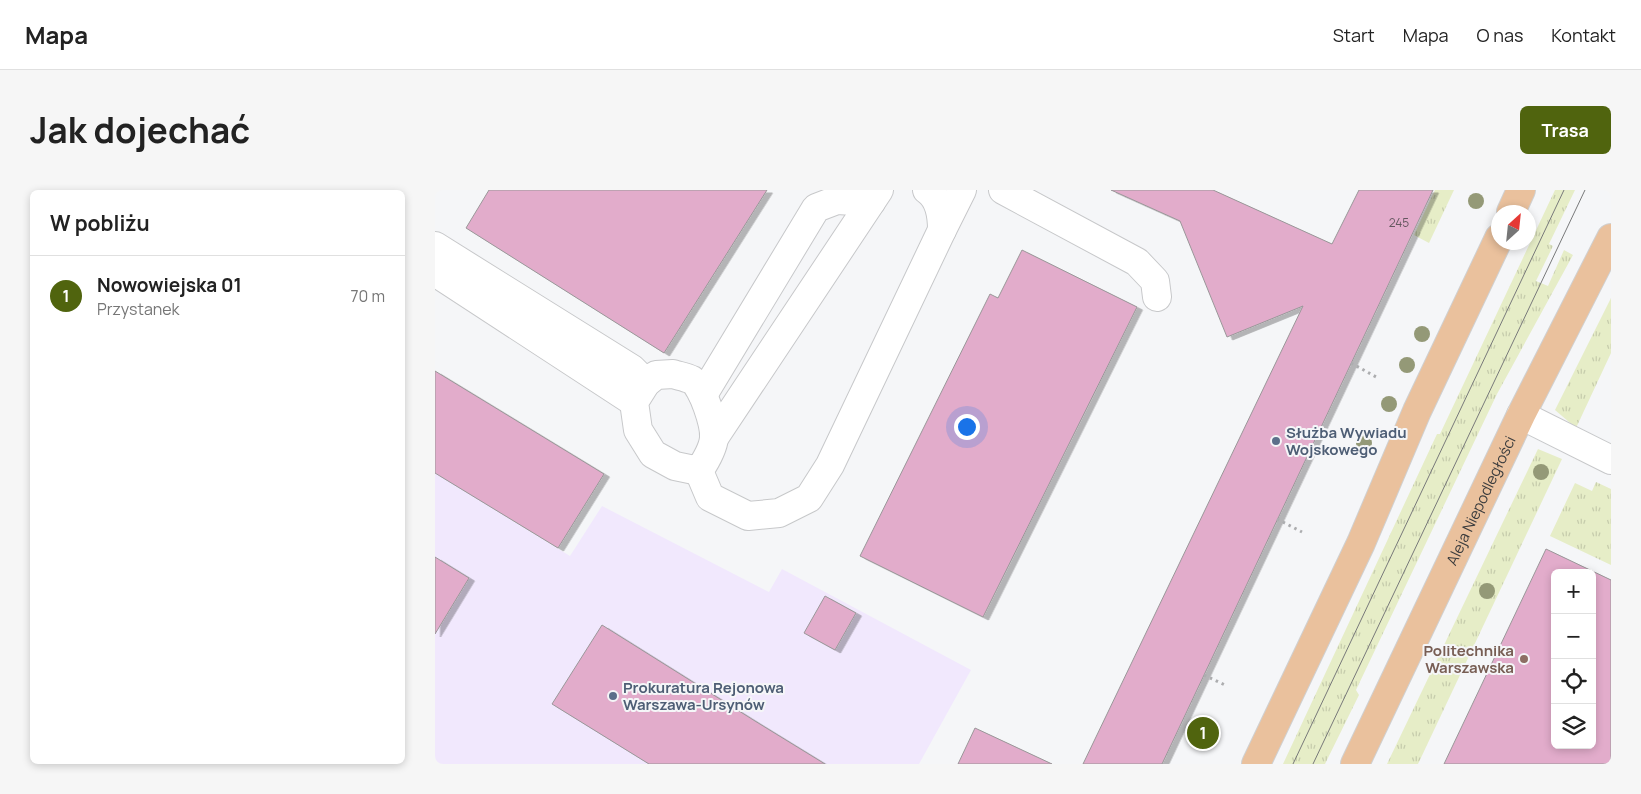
<!DOCTYPE html>
<html lang="pl">
<meta charset="utf-8">
<style>
:root{--surface:#fff;--page:#f6f6f6;--text:#222;--muted:#767676;--line:#e0e0e0;--accent:#50640e}
body{margin:0;font-family:Manrope,sans-serif;background:var(--page);color:var(--text)}
.controls{position:absolute;right:15px;bottom:15px;display:grid;overflow:hidden;border-radius:8px;box-shadow:0 2px 8px #0003}
.controls button{width:45px;height:45px;display:grid;place-items:center;padding:0;border:0;border-bottom:1px solid var(--line);background:var(--surface);color:var(--text);font:25px sans-serif}
.compass{position:absolute;left:1056px;top:15px;width:45px;height:45px;border-radius:50%;background:var(--surface);box-shadow:0 2px 8px #0003;rotate:27deg}
.you{position:absolute;left:531px;top:236px;width:18px;height:18px;margin:-12px;border:4px solid #fff;border-radius:50%;background:#1a73e8;box-shadow:0 0 0 8px #1a73e833}
.badge{display:grid;place-items:center;width:32px;height:32px;border-radius:50%;background:var(--accent);color:#fff;font-size:16px;font-weight:700}
.pin{position:absolute;translate:-50% -50%;border:2px solid #fff;box-shadow:0 1px 5px #0006}
.list{margin:0;padding:0;list-style:none}
h2{display:flex;justify-content:space-between;align-items:center;height:65px;margin:0;padding:0 20px;font-size:21px}
h2 small{font-size:16px;font-weight:400;color:var(--muted)}
.list li{display:grid;grid-template-columns:32px 1fr auto;gap:15px;align-items:center;box-sizing:border-box;height:80px;padding:0 20px;border-top:1px solid var(--line)}
.list b{display:block;font-size:19px;white-space:nowrap}
.list p{margin:0;font-size:16px;white-space:nowrap;color:var(--muted)}
.list em{font-size:16px;font-style:normal;color:var(--muted)}
.icon{flex:none;width:28px;height:28px;fill:none;stroke:currentColor;stroke-width:2;stroke-linecap:round;stroke-linejoin:round}
.map{position:relative;flex:none;width:1176px;height:574px;overflow:hidden;border-radius:8px}
header{display:flex;align-items:center;gap:30px;box-sizing:border-box;height:70px;padding:0 25px;background:var(--surface);border-bottom:1px solid var(--line)}
header strong{font-size:24px}
nav{display:flex;gap:28px;margin-inline-start:auto;font-size:18px}
.intro{display:flex;align-items:center;justify-content:space-between;box-sizing:border-box;height:120px;padding:0 30px}
h1{margin:0;font-size:35px}
.button{padding:12px 22px;border-radius:8px;background:var(--accent);color:#fff;font-size:18px;font-weight:700}
main{display:flex;gap:30px;padding:0 30px}
aside{flex:1;background:var(--surface);border-radius:8px;box-shadow:0 2px 8px #0003}
.map>svg:first-child{display:block}
</style>
<header>
<strong>Mapa</strong>
<nav><a>Start</a><a>Mapa</a><a>O nas</a><a>Kontakt</a></nav>
</header>
<div class="intro"><h1>Jak dojechać</h1><a class="button">Trasa</a></div>
<main>
<aside>
<h2>W pobliżu<small></small></h2>
<ul class="list">
<li><span class="badge">1</span><div><b>Nowowiejska 01</b><p>Przystanek</p></div><em>70 m</em></li>
</ul>
</aside>
<div class="map">
<svg width="1176" height="574" viewBox="0 0 1176 574">
<defs>
<pattern id="grass-tufts" width="24" height="20" patternUnits="userSpaceOnUse" patternTransform="scale(1.25)"><rect width="24" height="20" fill="#e6edc7"/><path d="M3 7l-1-3M5 7V3M7 7l1-3M15 17l-1-3M17 17v-4M19 17l1-3" fill="none" stroke="#c6ccac"/></pattern>
<filter id="shadow"><feDropShadow dx="5.5" dy="3" stdDeviation="0" flood-color="#0004"/></filter>
</defs>
<rect width="100%" height="100%" fill="#f5f6f8"/>
<!-- commercial -->
<polygon fill="#f1e8fd" points="0,283 135,366 167,316 334,402 347,379 536,480 484,574 0,574"/>
<!-- grass -->
<g fill="url(#grass-tufts)">
<polygon points="1000,0 1019,0 994,53 979,45"/>
<polygon points="1120,0 1140,0 1114,54 1118,56 1101,91 1113,96 1129,60 1138,65 1062,204 921,500 924,505 890,574 848,574 1002,244 1005,244"/>
<polygon points="1176,108 1176,163 1141,238 1120,220"/>
<polygon points="1103,259 1127,269 983,574 952,574"/>
<polygon points="1161,292 1176,299 1176,375 1115,346 1140,293 1157,301"/>
</g>
<!-- building -->
<g fill="#e2accb" stroke="#9a9799" fill-rule="evenodd" filter="url(#shadow)">
<polygon points="54,0 332,0 229,163 31,38"/>
<polygon points="676,0 778,0 897,54 924,0 998,0 727,574 648,574 868,116 792,147 745,31"/>
<polygon points="587,60 702,117 548,427 425,366 555,104 563,108"/>
<polygon points="0,181 169,284 123,358 0,283"/>
<path d="M1111 359 1176 390V574H1009ZM1120 383H1157V555H1120Z"/>
<polygon points="0,367 34,388 0,444"/>
<polygon points="390,406 421,423 400,460 369,443"/>
<polygon points="167,435 320,531 390,574 214,574 117,514"/>
<polygon points="540,538 617,574 523,574"/>
</g>
<g fill="none" stroke-linecap="round" stroke-linejoin="round">
<!-- minor casing -->
<g stroke="#c7c8ca" stroke-width="30">
<g id="minor">
<polyline points="568,0 702,72 720,91 722,107"/>
<polyline points="507,40 527,0"/>
<polyline points="0,56 197,179 211,193"/>
<polyline points="0,82 199,212"/>
<path d="M238 184C244 186 251 187 257 190 268 197 280 235 279 248 278 259 270 272 264 281L240 276 218 264 203 240 199 212 211 193 221 185Z"/>
<polyline points="268,205 381,18 402,10 436,12"/>
<polyline points="1086,225 1176,270"/>
<polyline points="279,248 444,0"/>
<path d="M264 281 275 307 313 326 344 323 374 308 395 275 507 40C507 26 505 9 492 0"/>
</g>
</g>
<!-- major casing -->
<g stroke="#d0d0d0" stroke-width="30">
<g id="major">
<polyline points="1076,22 1086,0"/>
<polyline points="821,574 926,353 982,221 1064,48"/>
<path id="s1" d="M920 574 1086 225 1176 48"/>
</g>
</g>
<!-- path -->
<g stroke="#acadaf" stroke-width="3" stroke-dasharray="2.5 4" stroke-linecap="butt">
<polyline points="916,173 943,188"/>
<polyline points="842,329 867,342"/>
<polyline points="769,485 792,496"/>
</g>
<!-- minor -->
<use href="#minor" stroke="#fff" stroke-width="28"/>
<!-- major -->
<use href="#major" stroke="#eac19d" stroke-width="28"/>
<!-- tram -->
<g stroke="#78797a" stroke-width="1">
<polyline points="858,574 1129,0"/>
<polyline points="878,574 1150,0"/>
</g>
</g>
<!-- trees -->
<g fill="#949977">
<circle cx="1041" cy="11" r="8"/>
<circle cx="987" cy="144" r="8"/>
<circle cx="972" cy="175" r="8"/>
<circle cx="954" cy="214" r="8"/>
<circle cx="929" cy="253" r="8"/>
<circle cx="1106" cy="282" r="8"/>
<circle cx="1052" cy="401" r="8"/>
</g>
<!-- markers -->
<g fill="#5c6f8a" stroke="#f5f6f8" stroke-width="2">
<circle cx="841" cy="251" r="5"/>
<circle cx="178" cy="506" r="5"/>
</g>
<circle fill="#8d6e63" stroke="#f5f6f8" stroke-width="2" cx="1089" cy="469" r="5"/>
<g text-anchor="middle" dominant-baseline="central" stroke-width="4" stroke-linejoin="round" paint-order="stroke">
<!-- number labels -->
<g font-size="12" fill="#655860">
<text x="964" y="32">245</text>
</g>
<!-- service labels -->
<g font-size="15" font-weight="bold" fill="#4e5e75" stroke="#f5f6f8" text-anchor="start">
<text x="851" y="242">Służba Wywiadu<tspan x="851" dy="17">Wojskowego</tspan></text>
<text x="188" y="497">Prokuratura Rejonowa<tspan x="188" dy="17">Warszawa-Ursynów</tspan></text>
</g>
<!-- street labels -->
<g font-size="15" fill="#3b3c3d" stroke="#f5f6f8">
<text stroke="none"><textPath href="#s1" startOffset="292">Aleja Niepodległości</textPath></text>
</g>
<!-- education labels -->
<g font-size="15" font-weight="bold" fill="#785e54" stroke="#f5f6f8" text-anchor="end">
<text x="1079" y="460">Politechnika<tspan x="1079" dy="17">Warszawska</tspan></text>
</g>
</g>
</svg>
<div class="controls">
<button>+</button>
<button>−</button>
<button><svg class="icon" aria-label="locate" viewBox="0 0 24 24"><circle cx="12" cy="12" r="6"/><path d="M12 2v4M12 18v4M2 12h4M18 12h4"/></svg></button>
<button><svg class="icon" aria-label="layers" viewBox="0 0 24 24"><path d="M12 4l9 5-9 5-9-5zM3 14l9 5 9-5"/></svg></button>
</div>
<svg class="compass" viewBox="-18 -18 36 36"><path d="M0-13l5 13h-10z" fill="#e53935"/><path d="M0 13l5-13h-10z" fill="#767676"/></svg>
<div class="you"></div>
<div class="pin badge" style="left:768px;top:543px">1</div>
</div>
</main>
